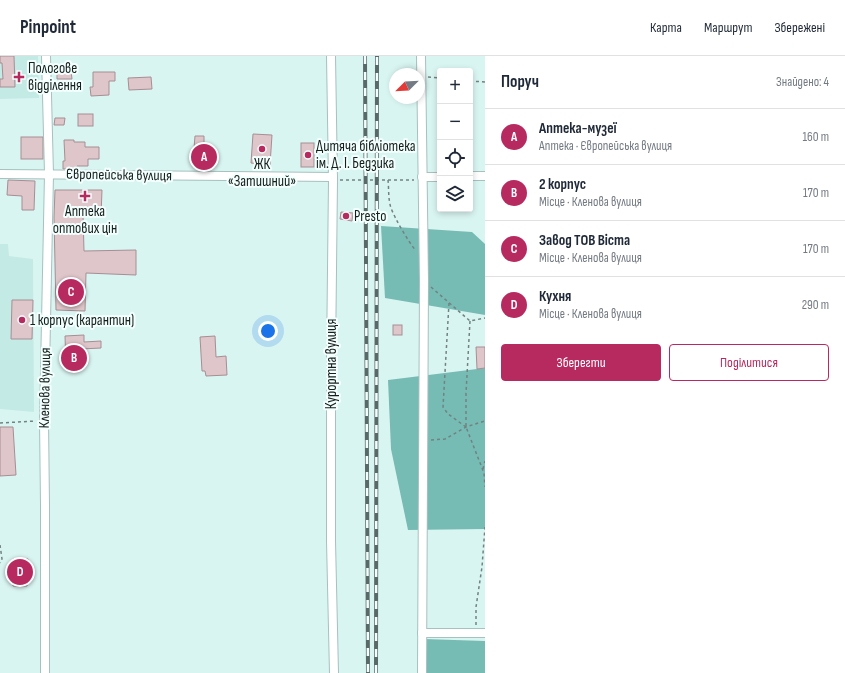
<!DOCTYPE html>
<html lang="uk">
<meta charset="utf-8">
<style>
:root{--surface:#fff;--page:#f6f6f7;--text:#1f2937;--muted:#747a83;--line:#e0e1e3;--accent:#b72a5f}
body{margin:0;font-family:"Sofia Sans Condensed",sans-serif;background:var(--page);color:var(--text)}
.controls{position:absolute;right:12px;top:12px;display:grid;overflow:hidden;border-radius:4px;box-shadow:0 2px 6px #0003}
.controls button{width:36px;height:36px;display:grid;place-items:center;padding:0;border:0;border-bottom:1px solid var(--line);background:var(--surface);color:var(--text);font:20px sans-serif}
.compass{position:absolute;left:389px;top:12px;width:36px;height:36px;border-radius:50%;background:var(--surface);box-shadow:0 2px 6px #0003;rotate:246deg}
.you{position:absolute;left:268px;top:275px;width:14px;height:14px;margin:-10px;border:3px solid #fff;border-radius:50%;background:#1a73e8;box-shadow:0 0 0 6px #1a73e833}
.badge{display:grid;place-items:center;width:26px;height:26px;border-radius:50%;background:var(--accent);color:#fff;font-size:13px;font-weight:700}
.pin{position:absolute;translate:-50% -50%;border:2px solid #fff;box-shadow:0 1px 4px #0006}
.list{margin:0;padding:0;list-style:none}
h2{display:flex;justify-content:space-between;align-items:center;height:52px;margin:0;padding:0 16px;font-size:17px}
h2 small{font-size:13px;font-weight:400;color:var(--muted)}
.list li{display:grid;grid-template-columns:26px 1fr auto;gap:12px;align-items:center;box-sizing:border-box;height:56px;padding:0 16px;border-top:1px solid var(--line)}
.list b{display:block;font-size:15px;white-space:nowrap}
.list p{margin:0;font-size:13px;white-space:nowrap;color:var(--muted)}
.list em{font-size:13px;font-style:normal;color:var(--muted)}
.actions{display:flex;gap:8px;padding:12px 16px}
.actions a{flex:1;padding:9px 0;border:1px solid var(--accent);border-radius:4px;text-align:center;font-size:14px;color:var(--accent)}
.actions .main{background:var(--accent);color:#fff}
.icon{flex:none;width:22px;height:22px;fill:none;stroke:currentColor;stroke-width:2;stroke-linecap:round;stroke-linejoin:round}
.map{position:relative;flex:none;width:485px;height:617px;overflow:hidden}
header{display:flex;align-items:center;gap:24px;box-sizing:border-box;height:56px;padding:0 20px;background:var(--surface);border-bottom:1px solid var(--line)}
header strong{font-size:19px}
nav{display:flex;gap:22px;margin-inline-start:auto;font-size:14px}
main{display:flex}
aside{flex:1;background:var(--surface)}
.map>svg:first-child{display:block}
</style>
<header>
<strong>Pinpoint</strong>
<nav><a>Карта</a><a>Маршрут</a><a>Збережені</a></nav>
</header>
<main>
<div class="map">
<svg width="485" height="617" viewBox="0 0 485 617">
<rect width="100%" height="100%" fill="#d9f5f2"/>
<!-- built -->
<g fill="#c4eae6">
<polygon points="0,0 38,0 39,42 0,43"/>
<polygon points="0,188 8,188 9,200 33,203 34,356 0,353"/>
</g>
<!-- forest -->
<g fill="#77bbb5">
<polygon points="381,170 472,176 485,188 485,259 385,242"/>
<polygon points="485,312 485,473 408,474 391,393 388,324"/>
<polygon points="424,583 485,585 485,617 422,617"/>
</g>
<!-- building -->
<g fill="#dfc6cb" stroke="#a68e93">
<polygon points="0,0 14,0 15,31 0,31 0,23 3,23 2,7 0,7"/>
<polygon points="57,15 71,15 72,23 57,23"/>
<polygon points="93,16 115,16 115,25 109,25 109,39 91,40 90,31 93,31"/>
<polygon points="151,21 152,33 129,34 128,22"/>
<rect x="78" y="58" width="15" height="12"/>
<polygon points="55,62 65,62 64,69 54,69"/>
<polygon points="253,78 272,79 270,109 251,107"/>
<polygon points="195,80 204,80 204,94 216,95 216,106 193,105"/>
<rect x="21" y="81" width="22" height="22"/>
<polygon points="64,84 74,84 74,86 85,86 85,91 99,91 99,103 88,103 88,110 77,110 77,112 63,113 63,105 65,105"/>
<rect x="301" y="87" width="13" height="24"/>
<polygon points="8,124 35,125 34,154 22,154 22,140 7,139"/>
<polygon points="55,134 102,134 101,160 83,159 84,195 136,194 136,219 86,217 85,255 56,254 54,161"/>
<polygon points="341,156 353,157 352,165 340,163"/>
<polygon points="12,244 33,244 32,283 11,283"/>
<rect x="393" y="269" width="9" height="10"/>
<polygon points="84,279 84,286 101,285 101,292 81,293 82,310 66,311 65,280"/>
<polygon points="215,280 216,301 226,300 227,319 206,320 205,315 202,315 200,281"/>
<polygon points="476,291 485,291 485,312 477,313"/>
<polygon points="0,371 13,371 16,419 0,420"/>
<polygon points="13,503 28,503 27,530 13,530"/>
</g>
<g fill="none" stroke-linecap="round" stroke-linejoin="round">
<!-- minor casing -->
<g stroke="#a6c1be" stroke-width="10">
<g id="minor">
<polyline points="331,0 333,124 331,303 331,485 334,617"/>
<polyline points="421,0 424,225 422,617"/>
<polyline points="0,118 333,121"/>
<polyline points="470,120 485,120"/>
<polyline points="422,121 440,121"/>
<polyline points="422,577 485,577"/>
<polyline points="45,617 45,450 44,364 49,118 46,0"/>
</g>
</g>
<!-- path -->
<g stroke="#718381" stroke-width="1.5" stroke-dasharray="3 3" stroke-linecap="butt">
<polyline points="428,21 440,22"/>
<polyline points="470,25 485,26"/>
<polyline points="340,124 414,124"/>
<path d="M388 124C389 133 388 143 391 152 395 163 408 185 416 195"/>
<polyline points="431,231 470,265 485,262"/>
<polyline points="449,247 443,351 448,358 466,371"/>
<polyline points="470,265 466,337 466,371 484,417 485,431"/>
<polyline points="0,367 36,365"/>
<polyline points="431,384 445,383 466,371 475,368 485,365"/>
<polyline points="483,413 485,405"/>
<polyline points="0,489 2,503 0,507"/>
<polyline points="476,569 476,551 482,511 485,471"/>
</g>
<!-- minor -->
<use href="#minor" stroke="#fff" stroke-width="8"/>
<!-- rail casing -->
<g stroke="#596967" stroke-width="4">
<g id="rail">
<polyline points="365,0 368,617"/>
<polyline points="376,617 377,0"/>
</g>
</g>
<!-- rail -->
<use href="#rail" stroke="#f3fffd" stroke-width="2.5" stroke-dasharray="8" stroke-linecap="butt"/>
</g>
<!-- markers -->
<g fill="#b72a5f" stroke="#f3fffd" stroke-width="1.5">
<path d="M17 15h4v4h4v4h-4v4h-4v-4h-4v-4h4z"/>
<circle cx="262" cy="93" r="4"/>
<circle cx="308" cy="99" r="4"/>
<path d="M83 134h4v4h4v4h-4v4h-4v-4h-4v-4h4z"/>
<circle cx="346" cy="160" r="4"/>
<circle cx="22" cy="264" r="4"/>
</g>
<g text-anchor="middle" dominant-baseline="central" stroke-width="4" stroke-linejoin="round" paint-order="stroke">
<!-- poi labels -->
<g font-size="15" fill="#141e1d" stroke="#f3fffd" text-anchor="start">
<text x="28" y="12">Пологове<tspan x="28" dy="17">відділення</tspan></text>
<text x="316" y="90">Дитяча бібліотека<tspan x="316" dy="17">ім. Д. І. Бедзика</tspan></text>
<text x="262" y="108" text-anchor="middle">ЖК<tspan x="262" dy="17">«Затишний»</tspan></text>
<text x="85" y="155" text-anchor="middle">Аптека<tspan x="85" dy="17">оптових цін</tspan></text>
<text x="354" y="160">Presto</text>
<text x="30" y="264">1 корпус (карантин)</text>
</g>
<!-- street labels -->
<g font-size="15" fill="#141e1d" stroke="#f3fffd">
<text transform="translate(119 119) rotate(1)">Європейська вулиця</text>
<text transform="translate(331 308) rotate(-90)">Курортна вулиця</text>
<text transform="translate(45 332) rotate(-89)">Кленова вулиця</text>
</g>
</g>
</svg>
<div class="controls">
<button>+</button>
<button>−</button>
<button><svg class="icon" aria-label="locate" viewBox="0 0 24 24"><circle cx="12" cy="12" r="6"/><path d="M12 2v4M12 18v4M2 12h4M18 12h4"/></svg></button>
<button><svg class="icon" aria-label="layers" viewBox="0 0 24 24"><path d="M12 4l9 5-9 5-9-5zM3 14l9 5 9-5"/></svg></button>
</div>
<svg class="compass" viewBox="-18 -18 36 36"><path d="M0-13l5 13h-10z" fill="#e53935"/><path d="M0 13l5-13h-10z" fill="#747a83"/></svg>
<div class="you"></div>
<div class="pin badge" style="left:204px;top:101px">A</div>
<div class="pin badge" style="left:74px;top:302px">B</div>
<div class="pin badge" style="left:71px;top:236px">C</div>
<div class="pin badge" style="left:20px;top:516px">D</div>
</div>
<aside>
<h2>Поруч<small>Знайдено: 4</small></h2>
<ul class="list">
<li><span class="badge">A</span><div><b>Аптека-музеї</b><p>Аптека · Європейська вулиця</p></div><em>160 m</em></li>
<li><span class="badge">B</span><div><b>2 корпус</b><p>Місце · Кленова вулиця</p></div><em>170 m</em></li>
<li><span class="badge">C</span><div><b>Завод ТОВ Віста</b><p>Місце · Кленова вулиця</p></div><em>170 m</em></li>
<li><span class="badge">D</span><div><b>Кухня</b><p>Місце · Кленова вулиця</p></div><em>290 m</em></li>
</ul>
<div class="actions"><a class="main">Зберегти</a><a>Поділитися</a></div>
</aside>
</main>
